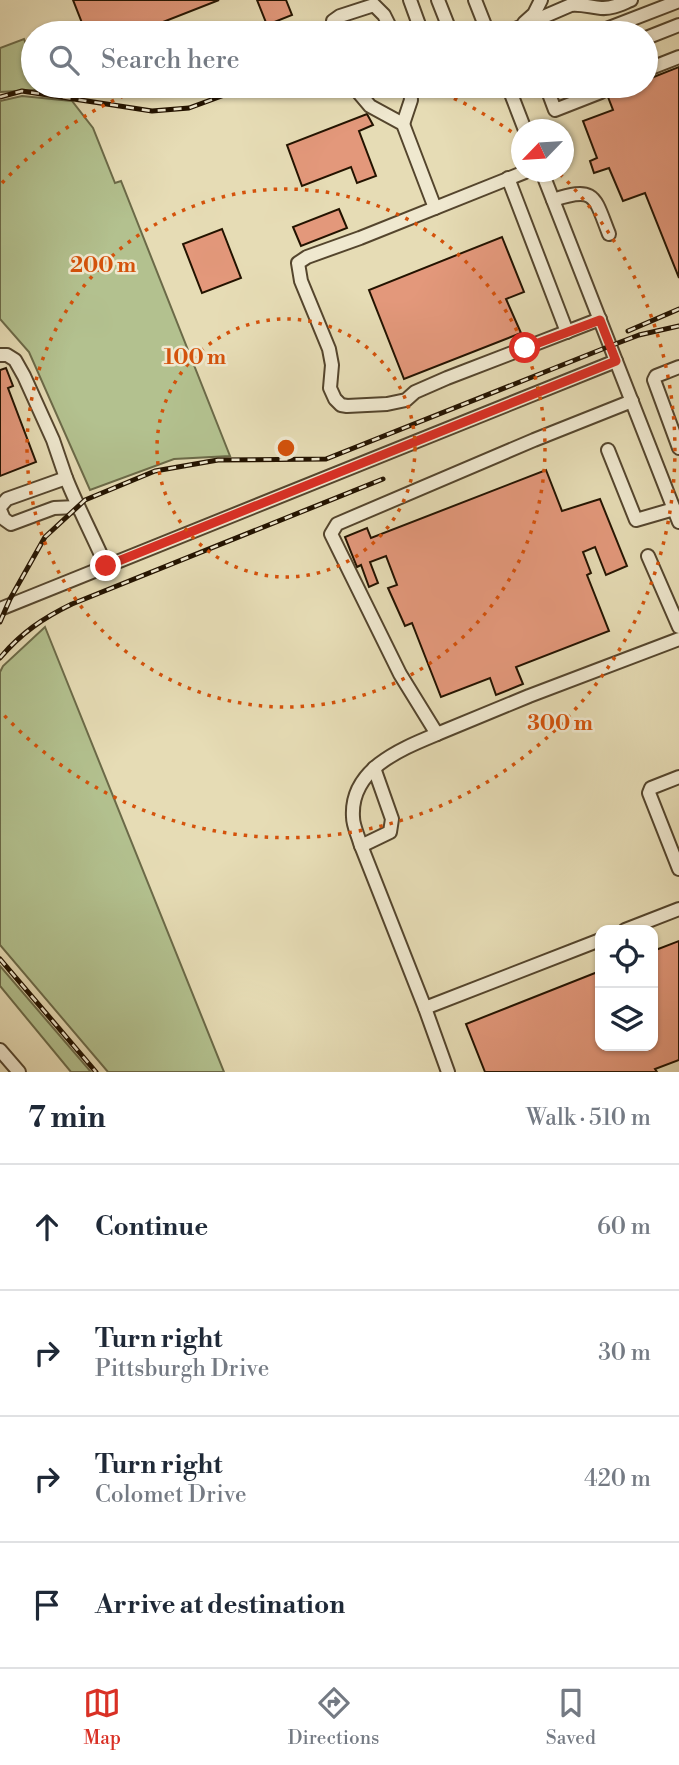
<!DOCTYPE html>
<meta charset="utf-8">
<style>
:root{--surface:#fff;--page:#f2f2f3;--text:#1f2937;--muted:#747a83;--line:#e0e1e3;--accent:#d93025}
body{margin:0;font-family:"Libre Bodoni",serif;background:var(--page);color:var(--text)}
.controls{position:absolute;right:21px;bottom:21px;display:grid;overflow:hidden;border-radius:14px;box-shadow:0 2px 5px #0004}
.controls button{width:63px;height:63px;display:grid;place-items:center;padding:0;border:0;border-bottom:2px solid var(--line);background:var(--surface);color:var(--text);font:35px sans-serif}
.compass{position:absolute;left:511px;top:119px;width:63px;height:63px;border-radius:50%;background:var(--surface);box-shadow:0 2px 5px #0004;rotate:245deg}
.stop{position:absolute;width:21px;height:21px;margin:-16px;border:5px solid #d93025;border-radius:50%;background:#fff}
.stop.end{background:#d93025;border-color:#fff;box-shadow:0 2px 7px #0008}
.list{margin:0;padding:0;list-style:none}
h2{display:flex;justify-content:space-between;align-items:center;height:91px;margin:0;padding:0 28px;font-size:30px}
h2 small{font-size:23px;font-weight:400;color:var(--muted)}
.list li{display:grid;grid-template-columns:46px 1fr auto;gap:21px;align-items:center;box-sizing:border-box;height:126px;padding:0 28px;border-top:2px solid var(--line)}
.list b{display:block;font-size:26px;white-space:nowrap}
.list p{margin:0;font-size:23px;white-space:nowrap;color:var(--muted)}
.list em{font-size:23px;font-style:normal;color:var(--muted)}
.icon{flex:none;width:38px;height:38px;fill:none;stroke:currentColor;stroke-width:2;stroke-linecap:round;stroke-linejoin:round}
.map{position:relative;flex:none;width:679px;height:1072px;overflow:hidden}
.search{position:absolute;background:var(--surface);box-shadow:0 2px 5px #0004;left:21px;right:21px;top:21px;height:77px;display:flex;align-items:center;gap:18px;box-sizing:border-box;padding:0 24px;border-radius:38px;color:var(--muted);font-size:26px}
.sheet{height:595px;background:var(--surface)}
nav{display:flex;justify-content:space-around;align-items:center;box-sizing:border-box;height:98px;border-top:2px solid var(--line);background:var(--surface);font-size:19px;color:var(--muted)}
nav a{display:grid;justify-items:center;gap:4px}
nav .on{color:var(--accent)}
.map>svg:first-child{display:block}
</style>
<div class="map">
<svg width="679" height="1072" viewBox="0 0 679 1072">
<rect width="100%" height="100%" fill="#e6dcb5"/>
<filter id="stains"><feTurbulence type="fractalNoise" baseFrequency=".00286" numOctaves="4"/><feColorMatrix values="0 0 0 0 .2 0 0 0 0 .09 0 0 0 0 .02 0 0 0 .5 -.17"/></filter>
<radialGradient id="worn" r=".72"><stop offset=".6" stop-color="#630" stop-opacity="0"/><stop offset="1" stop-color="#630" stop-opacity=".3"/></radialGradient>
<!-- green -->
<g fill="#b3c18f" stroke="#6b6a48" stroke-width="2">
<polygon points="24,39 33,62 33,86 65,86 69,94 35,90 0,92 0,48"/>
<polygon points="22,96 72,101 93,128 115,183 121,181 230,456 174,459 90,490 29,352 0,319 0,101"/>
<polygon points="45,627 224,1072 108,1072 0,945 0,672 3,666"/>
<polygon points="0,966 91,1072 71,1072 0,986"/>
</g>
<!-- building -->
<g fill="#e3987b" stroke="#231300" stroke-width="2">
<polygon points="73,0 219,0 135,33 86,33"/>
<polygon points="257,0 286,0 292,15 267,25"/>
<polygon points="378,22 383,33 351,33"/>
<polygon points="679,67 679,278 645,193 623,201 609,168 594,173 590,161 597,158 583,121 613,110 608,97 609,94 631,86 646,86 646,80"/>
<polygon points="367,114 373,125 359,131 376,176 357,183 351,167 302,186 287,145"/>
<polygon points="339,209 347,228 301,246 293,227"/>
<polygon points="222,229 241,278 202,293 183,244"/>
<polygon points="502,237 524,292 506,299 521,333 404,379 369,290"/>
<polygon points="6,368 13,386 8,388 36,462 0,476 0,370"/>
<polygon points="546,470 562,511 600,499 627,566 606,575 595,547 583,552 591,573 587,575 609,631 516,667 523,684 496,695 490,678 441,697 412,623 405,626 388,588 397,585 386,556 370,562 378,583 369,587 361,565 357,567 345,537 367,528 371,538"/>
<polygon points="679,941 679,1060 655,1069 657,1072 485,1072 466,1024 600,971 600,1046 653,1046 653,951"/>
</g>
<g fill="none" stroke-linecap="round" stroke-linejoin="round">
<!-- minor casing -->
<g stroke="#54452d" stroke-width="16">
<g id="minor">
<polyline points="410,0 422,33"/>
<polyline points="438,0 451,33"/>
<polyline points="475,0 488,33"/>
<polyline points="524,23 534,14 541,0"/>
<polyline points="335,33 333,21 340,16 374,5 384,15 393,33"/>
<path d="M506 33 571 5C582 4 590 7 601 8 612 9 621 4 631 0"/>
<polyline points="596,33 679,1"/>
<polyline points="646,38 679,25"/>
<polyline points="646,70 679,57"/>
<polyline points="356,86 359,93 370,106 403,124 435,208"/>
<polyline points="508,86 525,130"/>
<polyline points="546,86 555,110 601,92"/>
<polyline points="403,124 411,100 410,86"/>
<polyline points="525,172 360,238 307,257 298,263 301,281 329,349 332,365 330,388 335,399 341,405 347,406 387,404 406,400 415,392 447,378 600,319"/>
<polyline points="542,172 679,522"/>
<polyline points="508,178 567,332"/>
<path d="M553 200C596 186 594 196 609 234"/>
<polyline points="0,355 7,355 15,360 24,376 53,440 66,478"/>
<polyline points="679,367 656,376 654,380 679,448"/>
<polyline points="632,401 534,440 337,524 331,534 400,674 437,734 529,696 679,639"/>
<polyline points="608,450 636,520 674,509"/>
<path d="M0 507 7 499 66 478C78 508 93 536 106 566"/>
<polyline points="0,510 4,519 11,524 54,508 77,507"/>
<polyline points="648,556 679,627"/>
<polyline points="0,609 616,361"/>
<path d="M437 734C401 749 350 769 353 817 353 826 358 835 360 843L425 1008 600 940"/>
<polyline points="679,777 651,788 649,793 679,869"/>
<polyline points="361,846 390,832 392,819 374,768"/>
<polyline points="625,930 679,909"/>
<polyline points="425,1008 448,1072"/>
<polyline points="0,1050 19,1072"/>
</g>
</g>
<!-- minor -->
<use href="#minor" stroke="#efe8cf" stroke-width="12"/>
<!-- rail casing -->
<g stroke="#231300" stroke-width="5">
<g id="rail">
<polyline points="0,97 22,91 152,111 189,108 249,86"/>
<polyline points="628,331 679,309"/>
<polyline points="0,622 10,599 45,537 85,500 155,471 218,460 326,459 610,346 639,335 679,326"/>
<path d="M0 658C21 633 43 618 72 604L383 479"/>
<polyline points="0,959 96,1072"/>
</g>
</g>
<!-- rail -->
<use href="#rail" stroke="#efe8cf" stroke-width="2.5" stroke-dasharray="8" stroke-linecap="butt"/>
</g>
<g fill="none" stroke-linecap="round" stroke-linejoin="round">
<!-- route -->
<polyline stroke="#d93025" stroke-width="9" points="106,566 616,361 600,320 525,348"/>
</g>
<!-- distance rings -->
<g fill="none" stroke="#d4520b" stroke-width="3.5" stroke-dasharray="3.5 7">
<circle cx="286" cy="448" r="129"/>
<circle cx="286" cy="448" r="259"/>
<path d="M2 183A388 388 0 0 1 147 86M425 86A388 388 0 0 1 520 138M560 174A388 388 0 1 1 2 713"/>
</g>
<circle cx="286" cy="448" r="10" fill="#d4520b" stroke="#efe8cf" stroke-width="3.5"/>
<g font-size="21" text-anchor="middle" font-weight="bold" fill="#d4520b" stroke="#efe8cf" stroke-width="5" stroke-linejoin="round" paint-order="stroke">
<text x="103" y="272">200 m</text>
<text x="195" y="364">100 m</text>
<text x="560" y="730">300 m</text>
</g>
<rect width="100%" height="100%" filter="url(#stains)"/>
<rect width="100%" height="100%" fill="url(#worn)"/>
</svg>
<div class="controls">
<button><svg class="icon" aria-label="locate" viewBox="0 0 24 24"><circle cx="12" cy="12" r="6"/><path d="M12 2v4M12 18v4M2 12h4M18 12h4"/></svg></button>
<button><svg class="icon" aria-label="layers" viewBox="0 0 24 24"><path d="M12 4l9 5-9 5-9-5zM3 14l9 5 9-5"/></svg></button>
</div>
<svg class="compass" viewBox="-18 -18 36 36"><path d="M0-13l5 13h-10z" fill="#e53935"/><path d="M0 13l5-13h-10z" fill="#747a83"/></svg>
<div class="stop" style="left:525px;top:348px"></div>
<div class="stop end" style="left:106px;top:566px"></div>
<div class="search"><svg class="icon" aria-label="search" viewBox="0 0 24 24"><circle cx="10" cy="10" r="6"/><path d="M15 15l6 6"/></svg>Search here</div>
</div>
<section class="sheet">
<h2>7 min<small>Walk · 510 m</small></h2>
<ul class="list">
<li><svg class="icon" aria-label="ahead" viewBox="0 0 24 24"><path d="M12 20V5M6 11l6-6 6 6"/></svg><div><b>Continue</b></div><em>60 m</em></li>
<li><svg class="icon" aria-label="right" viewBox="0 0 24 24"><path d="M7 20v-9h11M14 6l5 5-5 5"/></svg><div><b>Turn right</b><p>Pittsburgh Drive</p></div><em>30 m</em></li>
<li><svg class="icon" aria-label="right" viewBox="0 0 24 24"><path d="M7 20v-9h11M14 6l5 5-5 5"/></svg><div><b>Turn right</b><p>Colomet Drive</p></div><em>420 m</em></li>
<li><svg class="icon" aria-label="arrive" viewBox="0 0 24 24"><path d="M6 21V4h12l-3 4 3 4H6"/></svg><div><b>Arrive at destination</b></div></li>
</ul>
</section>
<nav>
<a class="on"><svg class="icon" aria-label="map" viewBox="0 0 24 24"><path d="M3 6l6-2 6 2 6-2v14l-6 2-6-2-6 2zM9 4v14M15 6v14"/></svg>Map</a>
<a><svg class="icon" aria-label="directions" viewBox="0 0 24 24"><path d="M12 3l9 9-9 9-9-9zM9 14v-3h6M13 9l2 2-2 2"/></svg>Directions</a>
<a><svg class="icon" aria-label="saved" viewBox="0 0 24 24"><path d="M7 4h10v16l-5-4-5 4z"/></svg>Saved</a>
</nav>
